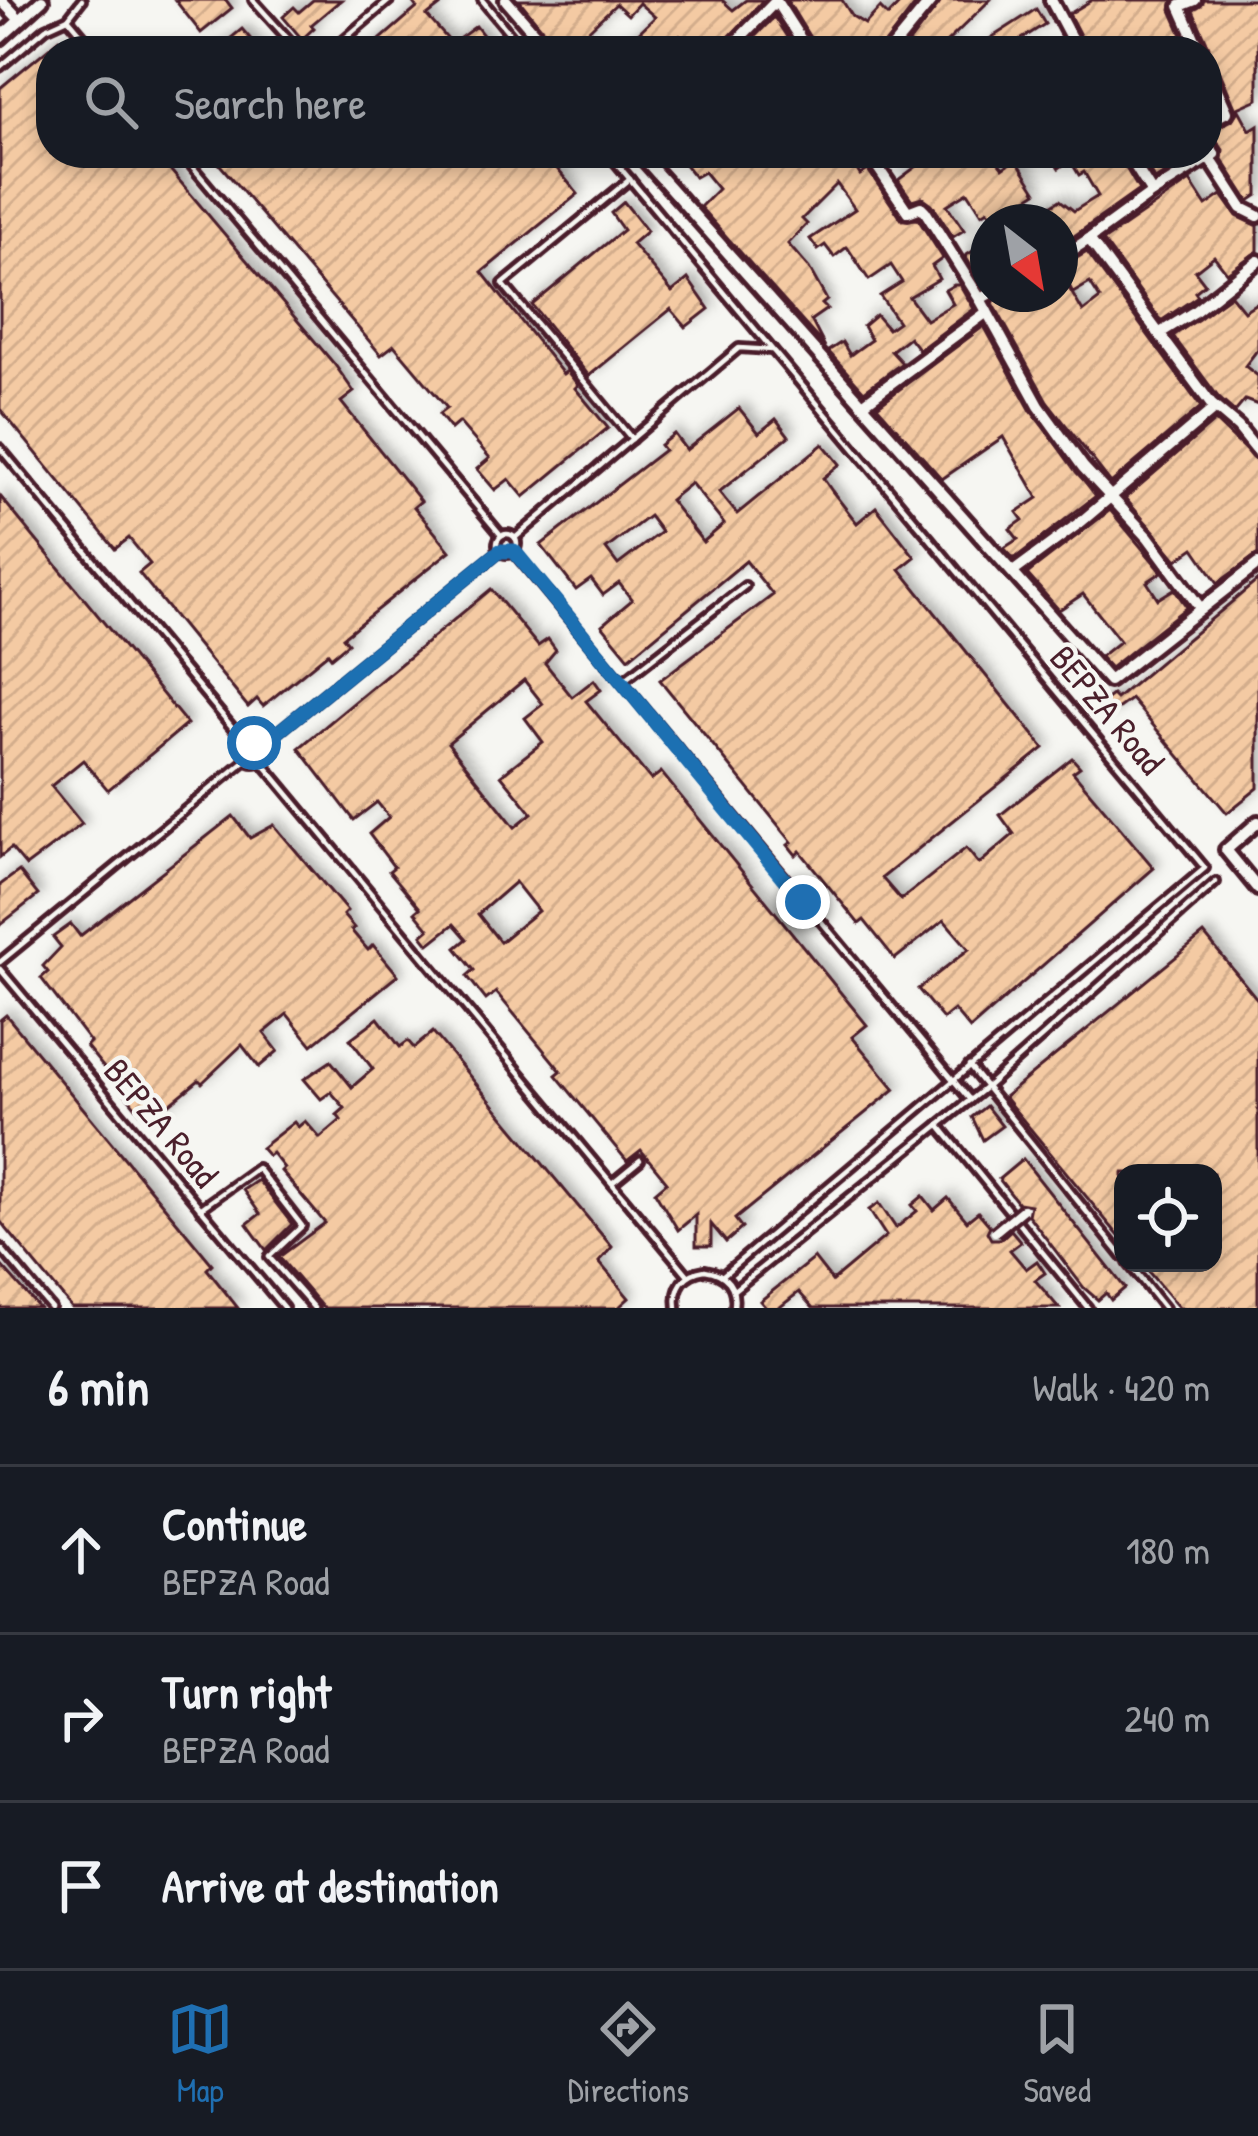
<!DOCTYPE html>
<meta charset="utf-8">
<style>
:root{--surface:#171b24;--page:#242831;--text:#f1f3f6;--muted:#9ea1a6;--line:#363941;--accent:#1f6fb2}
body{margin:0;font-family:"Patrick Hand",sans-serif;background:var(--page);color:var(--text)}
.controls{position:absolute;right:36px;bottom:36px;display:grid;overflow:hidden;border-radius:24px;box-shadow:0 6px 18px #0003}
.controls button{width:108px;height:108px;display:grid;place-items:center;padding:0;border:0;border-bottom:3px solid var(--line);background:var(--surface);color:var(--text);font:60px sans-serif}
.compass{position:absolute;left:970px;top:204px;width:108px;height:108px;border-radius:50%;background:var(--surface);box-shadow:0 6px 18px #0003;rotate:149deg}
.stop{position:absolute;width:36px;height:36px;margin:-27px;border:9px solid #1f6fb2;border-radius:50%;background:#fff}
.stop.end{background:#1f6fb2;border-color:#fff;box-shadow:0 3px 12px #0008}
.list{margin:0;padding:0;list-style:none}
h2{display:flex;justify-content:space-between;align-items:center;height:156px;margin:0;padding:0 48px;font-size:51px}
h2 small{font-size:39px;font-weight:400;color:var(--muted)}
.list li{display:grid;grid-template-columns:78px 1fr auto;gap:36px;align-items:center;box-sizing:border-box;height:168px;padding:0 48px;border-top:3px solid var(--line)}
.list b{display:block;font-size:45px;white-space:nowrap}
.list p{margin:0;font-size:39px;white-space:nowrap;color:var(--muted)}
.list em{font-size:39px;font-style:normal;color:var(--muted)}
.icon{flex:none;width:66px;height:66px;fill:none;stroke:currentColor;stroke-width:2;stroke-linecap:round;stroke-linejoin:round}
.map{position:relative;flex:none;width:1258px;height:1308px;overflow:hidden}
.search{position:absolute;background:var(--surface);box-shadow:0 6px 18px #0003;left:36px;right:36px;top:36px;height:132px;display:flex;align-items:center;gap:30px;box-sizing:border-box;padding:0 42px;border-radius:48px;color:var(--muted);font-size:45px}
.sheet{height:660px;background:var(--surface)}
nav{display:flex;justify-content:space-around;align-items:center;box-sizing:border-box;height:168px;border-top:3px solid var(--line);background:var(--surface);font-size:33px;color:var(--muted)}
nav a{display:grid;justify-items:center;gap:6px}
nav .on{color:var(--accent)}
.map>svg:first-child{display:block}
</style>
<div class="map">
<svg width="1258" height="1308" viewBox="0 0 1258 1308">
<defs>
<pattern id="building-hatch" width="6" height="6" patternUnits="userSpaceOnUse" patternTransform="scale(3)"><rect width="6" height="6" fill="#f4caa3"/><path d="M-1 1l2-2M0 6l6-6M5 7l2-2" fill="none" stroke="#d3ad8c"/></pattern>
<filter id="shadow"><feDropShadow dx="5.5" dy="-5.5" stdDeviation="6" flood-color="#0004"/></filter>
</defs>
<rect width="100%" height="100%" fill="#f6f6f2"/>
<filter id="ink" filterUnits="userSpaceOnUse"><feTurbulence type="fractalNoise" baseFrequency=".00833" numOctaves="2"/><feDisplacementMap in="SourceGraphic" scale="24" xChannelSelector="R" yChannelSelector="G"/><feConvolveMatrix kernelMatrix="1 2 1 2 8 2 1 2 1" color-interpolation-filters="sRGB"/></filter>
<g filter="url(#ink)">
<!-- building -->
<g fill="url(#building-hatch)" stroke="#4a1f2b" stroke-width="3" fill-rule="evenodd" filter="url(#shadow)">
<polygon points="175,0 226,0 232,8 201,33"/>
<polygon points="313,0 341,0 311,25 314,28 302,39 283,17 294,7 299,12"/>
<polygon points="411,0 436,0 440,6 427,16 452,44 476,26 489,43 478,51 367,51 417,8"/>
<polygon points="519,0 722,0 733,10 746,0 763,0 717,51 695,51 680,36 671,46 665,41 654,51 619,51 655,17 639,3 628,15 616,4 575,43 572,40 560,51"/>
<polygon points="787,0 842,0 852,16 865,24 880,8 888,16 903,0 919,0 880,51 818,51"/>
<polygon points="942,0 990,0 946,43 952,51 903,51"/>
<polygon points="1092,0 1173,0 1171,10 1189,51 1088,51 1069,14"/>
<polygon points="1205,0 1258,0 1258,99 1238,108 1250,130 1258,125 1258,195 1249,201 1222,159 1223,150 1210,131 1232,120 1237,112 1216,63 1207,57 1209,47 1193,11"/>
<polygon points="1036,9 1045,24 1003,51 987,51 996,43 991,38"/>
<polygon points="774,17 796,51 741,51"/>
<polygon points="242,29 261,51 215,51"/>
<polygon points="61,38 72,51 51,51 51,153 156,153 335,365 354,392 341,402 421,501 414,507 450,551 343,637 348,643 331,657 328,653 263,706 257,699 248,707 139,573 150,564 129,538 115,549 0,409 0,88"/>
<polygon points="210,153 544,153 578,194 482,272 563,374 567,371 578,385 575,388 608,428 524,497 509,479 495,490 477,469 490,458 459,422 451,429 439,414 447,408 394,345 381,355"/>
<polygon points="676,153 688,153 692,159 699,153 798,153 805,160 818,153 846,153 860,175 868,170 902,220 918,219 943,258 932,266 939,279 909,297 926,320 953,304 945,290 954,285 960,285 974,309 919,350 909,337 891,351 902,363 864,391 828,351 842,342 850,355 868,342 871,340 863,326 876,315 888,329 898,322 880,296 902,282 891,265 869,280 847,247 834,257 825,245 818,250 810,239 855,209 837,184 802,219 807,224 788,244 809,268 827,300 822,304 827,309 811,320 825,347 700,207 718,189 704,172 695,177"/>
<polygon points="909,153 991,153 1003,168 1016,159 1037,192 994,220 988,210 982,214 968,192 947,205 964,230 953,237 932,204 922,197 912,200 898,180 917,166"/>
<polygon points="1049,153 1117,153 1139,190 1060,246 1060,222 1025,222 1060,200 1074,211 1098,196 1084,172 1079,175 1070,160 1059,168"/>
<polygon points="1138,153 1197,153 1155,180"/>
<polygon points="1190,181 1206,206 1222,195 1237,216 1258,226 1258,251 1227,273 1214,256 1195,271 1205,284 1195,292 1198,296 1161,321 1103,241"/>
<polygon points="624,202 647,231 632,244 672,292 688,279 709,309 686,327 671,309 589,376 532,305 623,230 611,213"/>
<polygon points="988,242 988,284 983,286 965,256"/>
<polygon points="1087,252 1201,407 1111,483 1047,401 993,303 999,294 1051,294 1053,298 1069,288 1083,312 1100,299 1090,283 1073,293 1060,268"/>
<polygon points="1231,295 1244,311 1258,302 1258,349 1245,366 1258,376 1258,405 1245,400 1235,412 1218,397 1173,336"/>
<polygon points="984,326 1031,411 1096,496 1014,559 1004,548 1018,539 1010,529 1023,520 1017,512 1038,498 1003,437 942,479 877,406"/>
<path d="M739 408 759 433 776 419 789 436 719 492 737 514 823 444 840 464 823 478 832 491 857 523 876 507 915 557 900 569 1044 748 882 878 901 900 966 848 979 864 1014 834 1000 815 1072 758 1080 767 1073 772 1154 868 970 1029 954 1010 943 1019 918 989 969 949 944 920 895 959 864 920 859 924 800 851 796 855 788 845 792 842 660 680 773 595 746 561 629 658 602 625 632 600 619 583 603 595 591 579 576 590 541 545 664 450 660 445 674 434 686 450ZM691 483 724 524 703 542 670 500ZM649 516 661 532 618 565 606 549Z"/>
<polygon points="1215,421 1258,462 1258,554 1218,583 1194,548 1177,560 1125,498"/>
<polygon points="0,496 187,724 108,790 83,760 51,786 82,824 26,866 11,848 0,857"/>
<polygon points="1110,510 1162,572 1147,582 1158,599 1174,589 1187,607 1110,668 1100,657 1120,641 1083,594 1059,610 1027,574"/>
<polygon points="1258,580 1258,788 1227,813 1131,699 1105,718 1096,707 1112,695 1116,699"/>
<path d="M491 589 538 646 548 639 556 650 545 663 572 697 594 680 601 690 586 701 651 780 661 772 867 1025 852 1037 895 1089 735 1219 742 1228 726 1242 711 1224V1246H696V1215L678 1230 655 1192 667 1182 641 1150 627 1161 556 1075 561 1071 496 992 486 1000 467 976 474 970 456 948 467 939 454 924 429 944 422 935 429 929 415 912 420 908 389 871 394 867 369 834 389 817 377 802 354 820 299 748ZM524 680 543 704 525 718 543 742 501 775 532 813 515 827 448 743ZM515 882 538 911 500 942 478 914Z"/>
<polygon points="233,816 250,838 274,825 347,911 343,915 354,928 351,930 368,950 373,945 398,975 312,1045 287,1014 264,1033 278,1051 259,1067 242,1045 202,1083 199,1080 148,1122 86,1046 90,1042 41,978 48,972 43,966 61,947 53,937 71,924 80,936"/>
<polygon points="19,871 38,895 0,925 0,885"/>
<polygon points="1204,934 1258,1000 1258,1308 1179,1308 1141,1263 1213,1263 1213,1173 1123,1173 1123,1241 1004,1097"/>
<polygon points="6,1015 212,1264 207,1269 238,1308 72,1308 0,1221 0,1020"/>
<polygon points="378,1018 400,1047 408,1041 414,1048 433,1032 612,1247 599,1262 629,1298 618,1308 323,1308 279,1257 325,1223 281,1171 284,1168 272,1153 268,1156 261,1148 294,1122 298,1127 305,1121 320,1138 341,1120 337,1115 345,1108 331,1092 321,1099 304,1079 331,1061 352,1087 373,1069 350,1039"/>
<polygon points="986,1106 1002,1126 983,1140 972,1117"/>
<polygon points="1023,1159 1125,1288 1111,1300 1106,1293 1098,1300 1084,1288 1028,1215 1030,1205 1018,1203 999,1179"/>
<polygon points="258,1180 292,1224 266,1250 247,1224 260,1214 243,1190"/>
<polygon points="923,1196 934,1210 948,1198 967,1221 978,1212 990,1226 987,1232 991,1239 1001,1239 1011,1230 1021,1242 1010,1250 1026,1269 1037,1261 1045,1273 1035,1280 1059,1308 813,1308 799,1292 779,1308 766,1308 760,1301 814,1258 832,1281 886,1236 869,1210 879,1203 896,1228 917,1211 912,1205"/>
<polygon points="0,1264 39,1308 0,1308"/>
</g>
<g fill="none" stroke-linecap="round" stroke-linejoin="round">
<!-- service casing -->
<g stroke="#4a1f2b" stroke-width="14">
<g id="service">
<polyline points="253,0 299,51"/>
<polyline points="482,0 524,51"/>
<polyline points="68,18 96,51"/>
<polyline points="330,51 390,0"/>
<polyline points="0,67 46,28 68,18 82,0"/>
<polyline points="181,153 501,535"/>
<polyline points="608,153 1205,868 723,1275"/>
<polyline points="630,179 503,284 632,439"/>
<polyline points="0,448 247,745"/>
<circle cx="507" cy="544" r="10"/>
<polyline points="515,538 739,348 772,350"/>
<polyline points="513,551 970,1100"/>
<polyline points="622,682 745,586"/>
<circle cx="254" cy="753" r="10"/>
<polyline points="261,746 500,551"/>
<polyline points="261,761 688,1275"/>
<polyline points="0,962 246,760"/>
<polyline points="0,969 284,1308"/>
<polyline points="969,1066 1123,1257"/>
<polyline points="939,1125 1088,1308"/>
<polyline points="612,1183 640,1160"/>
<polyline points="200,1209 257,1168 302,1226 269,1257 314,1308"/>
<polyline points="0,1247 51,1308"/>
<polyline points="1128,1263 1164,1308"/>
<polyline points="734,1290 986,1087 1216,882"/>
<path d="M677 1308C674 1287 684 1273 705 1270 727 1273 737 1287 734 1308"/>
</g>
</g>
<!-- minor casing -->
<g stroke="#4a1f2b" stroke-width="20">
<g id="minor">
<polyline points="1,0 20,20"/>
<polyline points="506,0 550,51"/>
<polyline points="1051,0 1078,51"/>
<polyline points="1195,0 1180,6 1200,51"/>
<polyline points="0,38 42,0"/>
<polyline points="727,51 776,1 808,51"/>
<polyline points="890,51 932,0"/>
<polyline points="1207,67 1227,112 1207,122"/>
<polyline points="639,153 1109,681 1258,564"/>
<polyline points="868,153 908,212 921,207 925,211 980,299 989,294"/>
<polyline points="1209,157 1242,208 1258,216"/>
<polyline points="1152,193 1214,154 1207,140"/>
<polyline points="1089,239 1152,193 1127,153"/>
<polyline points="1060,258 1089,239 1211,404 1238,427 1258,452"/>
<polyline points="980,299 1039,406 1083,467 1148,537 1201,609"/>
<polyline points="1160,333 1194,312 1258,261"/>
<polyline points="864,403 987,312"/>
<polyline points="1013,572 1082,521 1215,408"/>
<polyline points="1258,822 1226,850 1258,889"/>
</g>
</g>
<!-- service -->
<use href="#service" stroke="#f6f6f2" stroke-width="4.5"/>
<!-- minor -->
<use href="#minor" stroke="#f6f6f2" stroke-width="10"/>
<!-- pedestrian-bridge casing -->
<g stroke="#4a1f2b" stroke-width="16" stroke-linecap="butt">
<polyline id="pedestrian-bridge" points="995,1232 1023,1209"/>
</g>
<!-- pedestrian-bridge -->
<use href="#pedestrian-bridge" stroke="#f6f6f2" stroke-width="8"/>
</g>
</g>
<g fill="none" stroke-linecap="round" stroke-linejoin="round" filter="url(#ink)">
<!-- route -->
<polyline stroke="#1f6fb2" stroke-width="15" points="254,743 261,746 500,551 514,551 803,902"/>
</g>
<g text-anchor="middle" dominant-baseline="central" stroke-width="9" stroke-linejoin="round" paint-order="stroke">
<!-- street labels -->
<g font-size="36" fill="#4a1f2b" stroke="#f6f6f2">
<text transform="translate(1108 709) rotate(50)">BEPZA Road</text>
<text transform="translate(162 1122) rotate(50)">BEPZA Road</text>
</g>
</g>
</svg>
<div class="controls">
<button><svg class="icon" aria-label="locate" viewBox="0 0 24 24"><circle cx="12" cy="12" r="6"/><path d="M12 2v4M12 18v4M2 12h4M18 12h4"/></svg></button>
</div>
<svg class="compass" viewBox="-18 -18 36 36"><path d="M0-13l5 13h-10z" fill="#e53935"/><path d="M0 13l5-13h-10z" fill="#9ea1a6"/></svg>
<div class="stop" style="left:254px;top:743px"></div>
<div class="stop end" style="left:803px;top:902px"></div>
<div class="search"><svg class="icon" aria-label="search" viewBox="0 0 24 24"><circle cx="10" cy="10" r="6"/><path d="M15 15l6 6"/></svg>Search here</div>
</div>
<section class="sheet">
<h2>6 min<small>Walk · 420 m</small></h2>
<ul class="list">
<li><svg class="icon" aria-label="ahead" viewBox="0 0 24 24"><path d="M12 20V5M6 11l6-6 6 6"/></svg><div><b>Continue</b><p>BEPZA Road</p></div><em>180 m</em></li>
<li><svg class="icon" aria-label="right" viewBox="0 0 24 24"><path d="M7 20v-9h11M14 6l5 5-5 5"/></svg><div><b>Turn right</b><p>BEPZA Road</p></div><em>240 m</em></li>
<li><svg class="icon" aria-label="arrive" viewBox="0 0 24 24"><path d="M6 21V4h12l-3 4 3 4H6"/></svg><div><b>Arrive at destination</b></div></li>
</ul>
</section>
<nav>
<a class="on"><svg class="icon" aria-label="map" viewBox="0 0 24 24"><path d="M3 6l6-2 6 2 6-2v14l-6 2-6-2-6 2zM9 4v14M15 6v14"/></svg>Map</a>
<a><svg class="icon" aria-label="directions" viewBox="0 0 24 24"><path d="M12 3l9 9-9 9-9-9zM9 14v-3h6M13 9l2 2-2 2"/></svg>Directions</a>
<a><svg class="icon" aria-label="saved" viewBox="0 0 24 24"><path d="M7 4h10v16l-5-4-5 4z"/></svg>Saved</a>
</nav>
